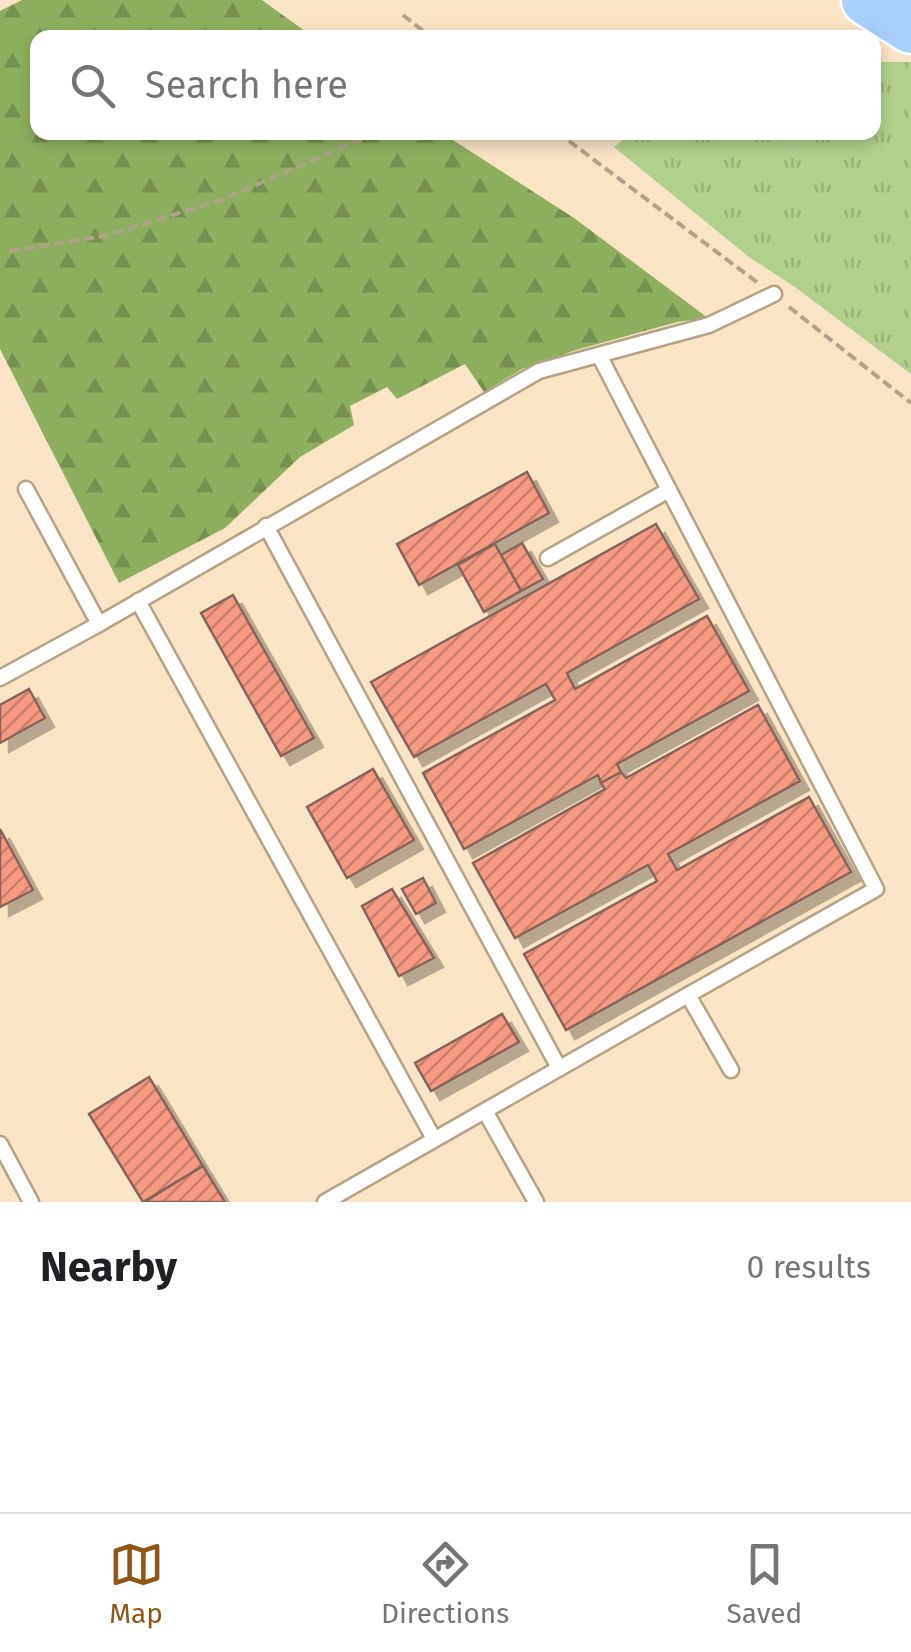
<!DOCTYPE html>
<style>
:root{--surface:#fff;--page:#f6f6f6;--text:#202124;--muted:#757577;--line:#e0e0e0;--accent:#915614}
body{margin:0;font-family:"Fira Sans",sans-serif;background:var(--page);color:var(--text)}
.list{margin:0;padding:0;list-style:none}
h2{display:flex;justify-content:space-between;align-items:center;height:130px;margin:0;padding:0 40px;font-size:42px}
h2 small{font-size:32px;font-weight:400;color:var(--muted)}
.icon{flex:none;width:55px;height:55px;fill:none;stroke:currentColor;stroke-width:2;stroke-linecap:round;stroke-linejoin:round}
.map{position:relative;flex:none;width:911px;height:1202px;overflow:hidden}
.search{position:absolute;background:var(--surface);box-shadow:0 5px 15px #0003;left:30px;right:30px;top:30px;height:110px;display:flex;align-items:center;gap:25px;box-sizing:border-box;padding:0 35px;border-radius:20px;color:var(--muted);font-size:38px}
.sheet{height:310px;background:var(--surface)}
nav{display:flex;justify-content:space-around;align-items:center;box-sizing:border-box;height:140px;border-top:2px solid var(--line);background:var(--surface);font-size:28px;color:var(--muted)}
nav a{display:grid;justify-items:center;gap:5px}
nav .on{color:var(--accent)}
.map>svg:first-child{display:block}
</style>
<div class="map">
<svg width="911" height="1202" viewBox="0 0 911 1202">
<defs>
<pattern id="grass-tufts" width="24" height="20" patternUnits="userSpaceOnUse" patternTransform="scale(2.5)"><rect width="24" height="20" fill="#b1d08a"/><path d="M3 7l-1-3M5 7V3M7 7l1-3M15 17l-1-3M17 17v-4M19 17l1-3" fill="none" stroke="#99b377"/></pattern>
<pattern id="forest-firs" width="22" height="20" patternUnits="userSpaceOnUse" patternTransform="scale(2.5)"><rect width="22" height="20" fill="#8eb05e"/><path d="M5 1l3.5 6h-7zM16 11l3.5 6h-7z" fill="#76904e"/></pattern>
<pattern id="building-hatch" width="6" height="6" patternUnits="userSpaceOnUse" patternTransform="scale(2.5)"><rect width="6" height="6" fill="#f79a82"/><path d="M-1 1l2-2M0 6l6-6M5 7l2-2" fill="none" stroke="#ca7f6b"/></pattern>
<filter id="shadow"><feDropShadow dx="9" dy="9" stdDeviation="0" flood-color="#0004"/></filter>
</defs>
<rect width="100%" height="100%" fill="#f9e4c5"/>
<!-- grass -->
<polygon fill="url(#grass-tufts)" points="874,62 911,62 911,374 795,287 749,257 614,147 631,133 874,132"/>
<!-- forest -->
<polygon fill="url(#forest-firs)" points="22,0 262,0 313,37 38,38 38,132 442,133 574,218 708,318 677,322 576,350 522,369 484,392 465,364 397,399 387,387 350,406 354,425 300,457 225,528 119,583 0,349 0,11"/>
<!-- building -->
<g fill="url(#building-hatch)" stroke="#86645b" stroke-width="2.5" filter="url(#shadow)">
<polygon points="527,472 549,513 419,585 397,544"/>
<polygon points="656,524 699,599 567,673 575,689 707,616 749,691 617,764 621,772 601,783 598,775 464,849 423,773 555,700 546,684 414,757 371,682"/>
<polygon points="522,543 543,579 521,591 501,555"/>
<polygon points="495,544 521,591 484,612 458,565"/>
<polygon points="233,595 314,738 281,756 201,613"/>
<polygon points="29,689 45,718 0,743 0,705"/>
<polygon points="758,705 800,781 668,854 677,870 809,797 851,872 566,1030 524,954 657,881 648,865 515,938 473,863 605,789 601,783 621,772 626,778"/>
<polygon points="373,769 414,840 347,878 307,807"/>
<polygon points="0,829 33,890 0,907"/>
<polygon points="423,878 436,903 416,914 402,889"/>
<polygon points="392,889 434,958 399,976 362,906"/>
<polygon points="502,1014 519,1042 431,1091 415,1063"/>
<polygon points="149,1077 203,1166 143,1202 89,1114"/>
<polygon points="203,1166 225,1202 144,1202"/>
</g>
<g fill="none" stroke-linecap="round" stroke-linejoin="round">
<!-- lane casing -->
<g stroke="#b6a284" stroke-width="19">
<g id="lane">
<polyline points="599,355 876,889 688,995"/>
<polyline points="26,489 99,624"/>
<polyline points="266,526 559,1068"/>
<polyline points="548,558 669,490"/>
<polyline points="138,601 434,1139"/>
<polyline points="0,678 99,624 539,371 709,325 774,294"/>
<polyline points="485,1111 536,1202"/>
<polyline points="0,1144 31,1202"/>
<polyline points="325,1202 688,995 731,1070"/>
</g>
</g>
<!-- highway casing -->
<g stroke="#fff" stroke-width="55">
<polyline id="highway" points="867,0 911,28"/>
</g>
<!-- path -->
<g stroke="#b2a28a" stroke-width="4" stroke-dasharray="10 5" stroke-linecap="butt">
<polyline points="403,15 432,38"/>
<polyline points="557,132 758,283"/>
<polyline points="10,251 105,236 221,200 378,132"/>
<polyline points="789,307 911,403"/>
</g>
<!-- lane -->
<use href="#lane" stroke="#fff" stroke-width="14"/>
<!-- highway -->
<use href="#highway" stroke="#a8d0fd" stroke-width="50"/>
</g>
</svg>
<div class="search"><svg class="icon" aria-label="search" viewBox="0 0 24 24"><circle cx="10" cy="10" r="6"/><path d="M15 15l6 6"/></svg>Search here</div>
</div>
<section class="sheet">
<h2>Nearby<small>0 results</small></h2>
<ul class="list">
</ul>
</section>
<nav>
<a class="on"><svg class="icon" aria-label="map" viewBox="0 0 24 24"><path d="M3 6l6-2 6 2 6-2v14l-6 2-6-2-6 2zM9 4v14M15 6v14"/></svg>Map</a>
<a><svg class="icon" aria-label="directions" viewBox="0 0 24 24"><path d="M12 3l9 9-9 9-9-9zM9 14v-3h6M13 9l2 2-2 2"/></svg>Directions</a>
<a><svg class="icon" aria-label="saved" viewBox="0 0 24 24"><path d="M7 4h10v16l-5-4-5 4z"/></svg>Saved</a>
</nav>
